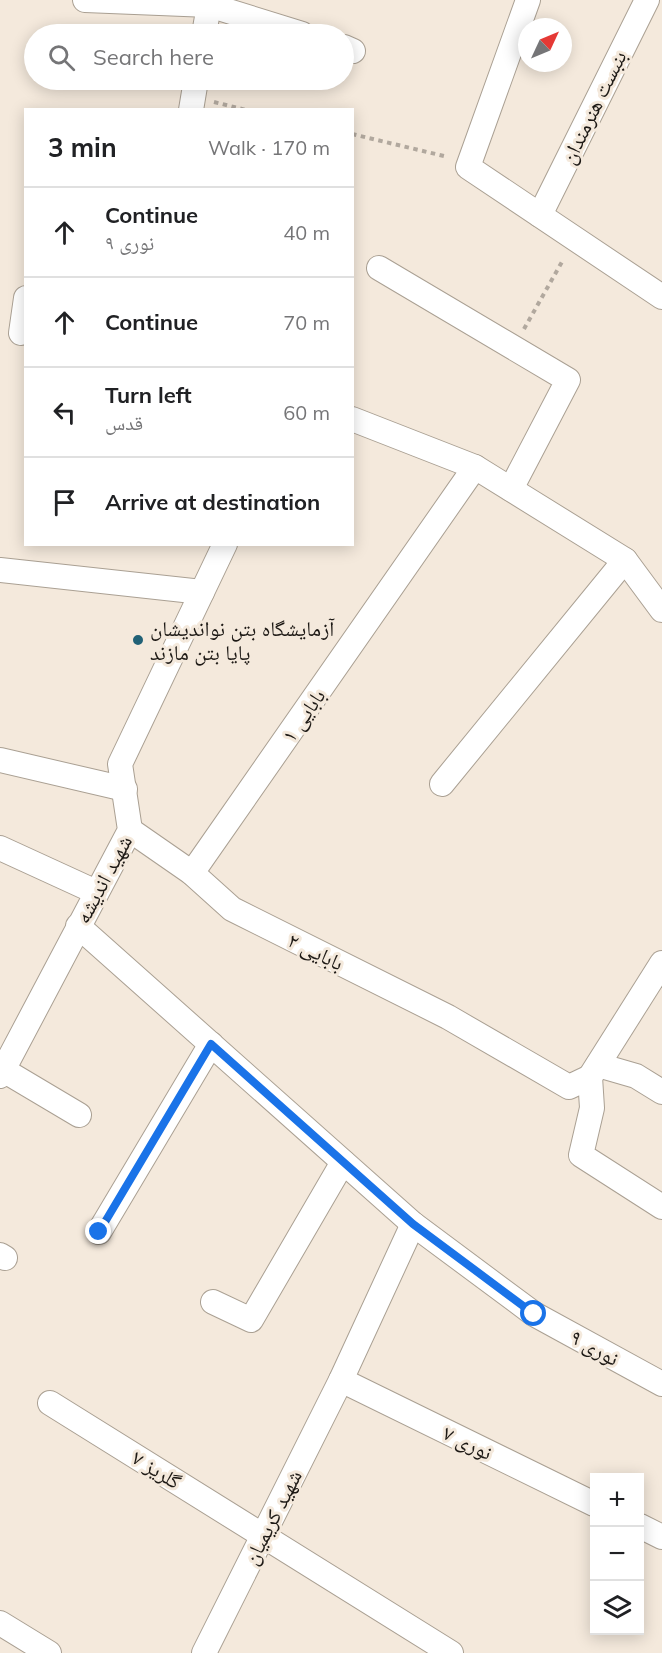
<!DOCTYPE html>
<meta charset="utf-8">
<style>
:root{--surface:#fff;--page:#f6f6f6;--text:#202124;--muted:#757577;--line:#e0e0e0}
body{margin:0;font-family:Mulish,"Noto Naskh Arabic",sans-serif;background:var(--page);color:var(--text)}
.controls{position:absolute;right:18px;bottom:18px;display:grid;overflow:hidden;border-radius:0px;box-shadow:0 3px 15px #0003}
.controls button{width:54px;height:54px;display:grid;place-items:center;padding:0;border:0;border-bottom:2px solid var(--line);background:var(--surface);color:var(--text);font:30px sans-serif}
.compass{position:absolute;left:518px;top:18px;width:54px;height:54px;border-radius:50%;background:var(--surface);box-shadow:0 3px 15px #0003;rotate:46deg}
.stop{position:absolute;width:18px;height:18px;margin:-14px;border:4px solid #1a73e8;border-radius:50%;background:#fff}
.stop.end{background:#1a73e8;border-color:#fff;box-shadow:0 2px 6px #0008}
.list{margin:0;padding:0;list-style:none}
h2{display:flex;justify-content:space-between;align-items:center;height:78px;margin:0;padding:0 24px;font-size:26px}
h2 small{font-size:20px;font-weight:400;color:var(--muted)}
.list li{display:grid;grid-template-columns:39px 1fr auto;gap:18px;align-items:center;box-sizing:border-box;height:90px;padding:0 24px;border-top:2px solid var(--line)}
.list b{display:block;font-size:22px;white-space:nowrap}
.list p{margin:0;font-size:20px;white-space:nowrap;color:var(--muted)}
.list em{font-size:20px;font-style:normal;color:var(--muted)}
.icon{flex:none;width:33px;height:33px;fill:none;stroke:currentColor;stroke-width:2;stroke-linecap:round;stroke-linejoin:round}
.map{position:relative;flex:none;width:662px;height:1653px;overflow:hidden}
.search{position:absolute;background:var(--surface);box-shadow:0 3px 15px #0003;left:24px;top:24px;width:330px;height:66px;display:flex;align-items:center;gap:15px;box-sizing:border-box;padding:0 21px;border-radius:33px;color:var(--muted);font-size:22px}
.panel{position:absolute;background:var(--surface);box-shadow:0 3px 15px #0003;left:24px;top:108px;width:330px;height:438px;border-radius:0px}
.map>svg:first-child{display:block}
</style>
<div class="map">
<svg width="662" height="1653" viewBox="0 0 662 1653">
<rect width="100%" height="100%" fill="#f4e9dc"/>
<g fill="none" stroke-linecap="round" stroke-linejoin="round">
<!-- street casing -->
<g stroke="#aaa093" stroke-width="26">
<g id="street">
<polyline points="85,0 209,5 302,34"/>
<polyline points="528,0 468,167 662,297"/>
<polyline points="204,34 210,0"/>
<polyline points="344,47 353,51"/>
<polyline points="191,110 196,80"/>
<polyline points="540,215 647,0"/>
<polyline points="379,268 568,380 511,489"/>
<polyline points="21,333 26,298"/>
<polyline points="352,419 475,467 625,560 662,610"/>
<polyline points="0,570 202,592"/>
<polyline points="0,760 125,789"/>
<polyline points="442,784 625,560"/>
<polyline points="130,830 192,873 232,909 448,1017 569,1087 590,1077"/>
<polyline points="0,848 96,892"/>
<polyline points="192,873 475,467"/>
<polyline points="78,926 413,1224 534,1314 662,1384"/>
<polyline points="598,1065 636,1076 662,1092"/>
<polyline points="0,1068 79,1115"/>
<polyline points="0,1076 130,830 120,764 225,544"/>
<polyline points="590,1077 592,1108 581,1155 662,1207"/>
<polyline points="590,1077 662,963"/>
<polyline points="99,1232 211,1044"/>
<polyline points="0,1255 5,1258"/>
<polyline points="213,1302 251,1320 343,1162"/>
<polyline points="341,1380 594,1504"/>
<polyline points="50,1403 451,1653"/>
<polyline points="640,1526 662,1537"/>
<polyline points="0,1623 49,1653"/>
<polyline points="204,1653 341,1380 413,1224"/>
</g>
</g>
<!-- path -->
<g stroke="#b1a89e" stroke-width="4" stroke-dasharray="4.5 4.5" stroke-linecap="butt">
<polyline points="214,102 246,110"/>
<polyline points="352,134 448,157"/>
<polyline points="524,329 563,260"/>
</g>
<!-- street -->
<use href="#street" stroke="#fff" stroke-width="24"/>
</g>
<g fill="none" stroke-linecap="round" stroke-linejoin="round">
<!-- route -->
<polyline stroke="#1a73e8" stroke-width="8" points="99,1232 211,1044 413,1224 534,1314"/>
</g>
<!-- markers -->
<circle fill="#216176" stroke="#f4e9dc" stroke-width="2" cx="138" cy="640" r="6"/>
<g text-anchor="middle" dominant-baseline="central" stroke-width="6" stroke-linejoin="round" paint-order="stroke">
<!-- street labels -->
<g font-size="21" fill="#1d1915" stroke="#f4e9dc">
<text transform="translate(593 107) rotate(-64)">بنبست هنرمندان</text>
<text transform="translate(303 715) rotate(-55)">بابایی ۱</text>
<text transform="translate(103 879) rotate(-62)">شهید اندیشه</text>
<text transform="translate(316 951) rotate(26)">بابایی ۲</text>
<text transform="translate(595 1347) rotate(29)">نوری ۹</text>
<text transform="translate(468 1442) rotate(26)">نوری ۷</text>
<text transform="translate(157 1469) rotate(32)">گلریز ۷</text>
<text transform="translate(272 1517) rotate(-63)">شهید کریمیان</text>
</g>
<!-- poi labels -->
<g font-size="21" fill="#1d1915" stroke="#f4e9dc" text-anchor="start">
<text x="150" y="628">آزمایشگاه بتن نواندیشان<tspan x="150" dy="24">پایا بتن مازند</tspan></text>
</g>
</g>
</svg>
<div class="controls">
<button>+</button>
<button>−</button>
<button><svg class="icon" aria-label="layers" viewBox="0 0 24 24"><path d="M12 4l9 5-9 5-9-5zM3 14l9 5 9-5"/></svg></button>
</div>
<svg class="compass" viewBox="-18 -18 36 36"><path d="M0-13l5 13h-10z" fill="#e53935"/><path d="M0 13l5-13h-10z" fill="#757577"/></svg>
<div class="stop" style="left:534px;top:1314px"></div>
<div class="stop end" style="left:99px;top:1232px"></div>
<div class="search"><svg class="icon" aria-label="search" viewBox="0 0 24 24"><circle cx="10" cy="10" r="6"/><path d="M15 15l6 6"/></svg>Search here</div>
<section class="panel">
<h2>3 min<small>Walk · 170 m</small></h2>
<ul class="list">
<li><svg class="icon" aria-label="ahead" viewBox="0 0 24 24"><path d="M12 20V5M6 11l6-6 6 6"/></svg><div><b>Continue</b><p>نوری ۹</p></div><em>40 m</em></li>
<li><svg class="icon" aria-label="ahead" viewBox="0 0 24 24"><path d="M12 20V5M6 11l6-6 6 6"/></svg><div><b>Continue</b></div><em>70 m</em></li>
<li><svg class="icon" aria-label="left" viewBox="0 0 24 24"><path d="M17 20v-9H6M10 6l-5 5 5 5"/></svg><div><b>Turn left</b><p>قدس</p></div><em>60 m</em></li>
<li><svg class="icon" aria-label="arrive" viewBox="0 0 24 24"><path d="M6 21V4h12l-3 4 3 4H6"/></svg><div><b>Arrive at destination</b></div></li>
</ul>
</section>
</div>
